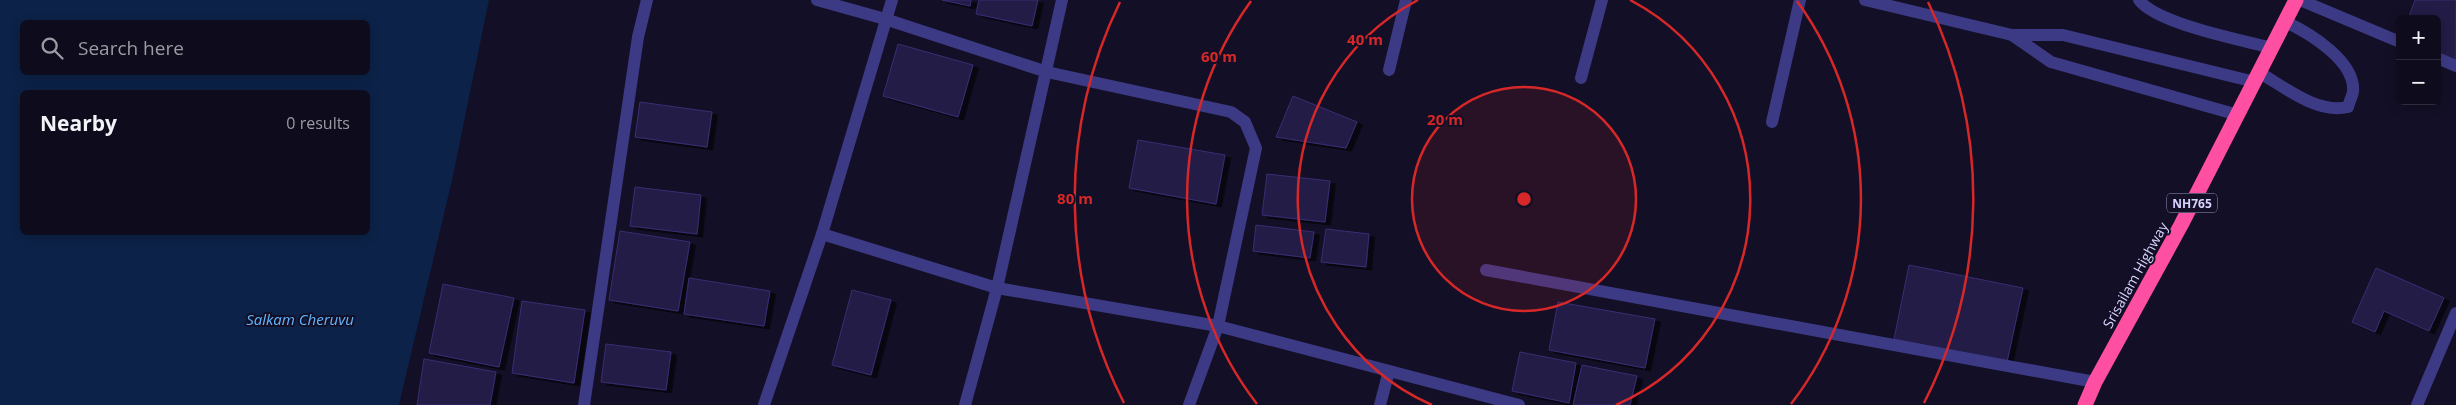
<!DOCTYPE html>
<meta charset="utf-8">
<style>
:root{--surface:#0e0b1c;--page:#171425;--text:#f1f3f6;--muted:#9b9ba3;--line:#2e2b3b}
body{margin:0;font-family:"Open Sans",sans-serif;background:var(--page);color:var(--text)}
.controls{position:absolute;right:15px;top:15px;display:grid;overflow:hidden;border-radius:8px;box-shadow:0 2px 12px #0003}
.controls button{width:45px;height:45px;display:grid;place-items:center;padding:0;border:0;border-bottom:1px solid var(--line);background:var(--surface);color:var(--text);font:25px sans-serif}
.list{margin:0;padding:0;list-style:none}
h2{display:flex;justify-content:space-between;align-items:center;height:65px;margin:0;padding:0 20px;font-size:21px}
h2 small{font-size:16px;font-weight:400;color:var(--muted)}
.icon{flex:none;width:28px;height:28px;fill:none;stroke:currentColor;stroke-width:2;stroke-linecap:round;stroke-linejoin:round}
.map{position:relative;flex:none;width:2456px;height:405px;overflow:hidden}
.search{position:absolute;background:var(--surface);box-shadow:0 2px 12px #0003;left:20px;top:20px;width:350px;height:55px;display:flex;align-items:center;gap:12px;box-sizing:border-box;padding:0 18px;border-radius:8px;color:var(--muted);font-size:19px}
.panel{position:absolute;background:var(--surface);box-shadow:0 2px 12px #0003;left:20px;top:90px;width:350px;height:145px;border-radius:8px}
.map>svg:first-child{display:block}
</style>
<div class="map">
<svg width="2456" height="405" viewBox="0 0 2456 405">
<defs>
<filter id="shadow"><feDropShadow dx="5.5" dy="3" stdDeviation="0" flood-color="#0009"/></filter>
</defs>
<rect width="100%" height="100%" fill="#130f26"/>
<!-- water -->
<path fill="#0c2248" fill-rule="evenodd" d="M0 0H489L452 180 399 405H0ZM22 22H368V72H22ZM22 92H368V232H22Z"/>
<!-- building -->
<g fill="#241b47" stroke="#3b2d73" filter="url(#shadow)">
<polygon points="942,0 971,0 970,6"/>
<polygon points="979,0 1038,0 1032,26 976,14"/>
<polygon points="2415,0 2456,0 2456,62 2437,55 2437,19 2408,19"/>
<polygon points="898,44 973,65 958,117 883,96"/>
<polygon points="1293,96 1357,122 1346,148 1276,137"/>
<polygon points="640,102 712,112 707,147 635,137"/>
<polygon points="1138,140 1225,155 1216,204 1129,188"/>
<polygon points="1267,174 1330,181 1325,222 1262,215"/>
<polygon points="635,187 701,195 697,234 630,226"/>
<polygon points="1256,225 1314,232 1310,258 1253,251"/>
<polygon points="1326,229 1369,234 1366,267 1321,262"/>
<polygon points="620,231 690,242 678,311 609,300"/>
<polygon points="1909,265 2023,288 2007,362 1894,339"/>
<polygon points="2376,268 2444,298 2429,331 2384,311 2375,332 2352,322"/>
<polygon points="689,278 770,291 764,326 684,314"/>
<polygon points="443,284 514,298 499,367 429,353"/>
<polygon points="852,290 891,300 871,375 832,365"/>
<polygon points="522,301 585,310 574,383 512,373"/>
<polygon points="1558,302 1655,319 1645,368 1549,350"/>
<polygon points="606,344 671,352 666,390 601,382"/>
<polygon points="1520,352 1576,363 1569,403 1512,391"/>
<polygon points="424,359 496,372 490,405 417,405"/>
<polygon points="1582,365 1637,376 1630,405 1573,405"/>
</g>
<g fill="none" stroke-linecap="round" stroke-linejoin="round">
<!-- lane -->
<g stroke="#3d3a85" stroke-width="12">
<path d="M2139 0C2157 24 2242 40 2272 48"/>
<path d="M2260 73C2286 88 2317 114 2348 107 2349 102 2352 97 2353 92 2356 61 2309 33 2286 22"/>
</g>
<!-- street -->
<g stroke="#3d3a85" stroke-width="12">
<polyline points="817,0 885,19 1047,72 1231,112 1245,122 1256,148 1218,326 1189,405"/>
<polyline points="892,0 822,234 997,288 1218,326 1519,405"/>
<polyline points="1865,0 2012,35 2063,35 2255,82"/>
<polyline points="2300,0 2400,42"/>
<polyline points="2012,35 2051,62 2238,115"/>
<polyline points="2437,58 2456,66"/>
<polyline points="1389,70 1406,0"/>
<polyline points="1581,78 1602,0"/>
<polyline points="1772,122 1800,0"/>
<polyline points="1486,270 2095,382"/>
<polyline points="584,405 638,37 647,0"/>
<polyline points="764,405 822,234"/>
<polyline points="965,405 997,288 1062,0"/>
<polyline points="1380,405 1389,371"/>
<polyline points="2417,405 2456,313"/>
</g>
<!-- highway -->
<polyline stroke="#ff4fa3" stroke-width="15" points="2085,405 2095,382 2181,225 2296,0"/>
</g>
<!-- distance rings -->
<circle cx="1524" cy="199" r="112" fill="#d62828" fill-opacity=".12"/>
<g fill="none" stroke="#d62828" stroke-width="2.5">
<circle cx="1524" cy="199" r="112"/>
<path d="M1432 405A225 225 0 0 1 1418 0M1630 0A225 225 0 0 1 1616 405"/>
<path d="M1257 404A337 337 0 0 1 1251 1M1797 1A337 337 0 0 1 1791 404"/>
<path d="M1124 403A449 449 0 0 1 1120 2M1928 2A449 449 0 0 1 1924 403"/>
</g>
<g text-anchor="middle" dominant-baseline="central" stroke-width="4" stroke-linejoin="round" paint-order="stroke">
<!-- shield labels -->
<rect fill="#130f26" stroke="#9e99be" stroke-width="1" x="2167" y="193.5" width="50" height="19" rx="4"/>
<g font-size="12" font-weight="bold" fill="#d9d4ff">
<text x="2192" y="203">NH765</text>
</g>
<!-- street labels -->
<g font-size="14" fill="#d9d4ff" stroke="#130f26">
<text transform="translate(2135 275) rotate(-61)">Srisailam Highway</text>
</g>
<!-- water labels -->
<g font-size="15" font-style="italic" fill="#62b6ff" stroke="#130f26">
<text x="300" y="319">Salkam Cheruvu</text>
</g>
</g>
<circle cx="1524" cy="199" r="8" fill="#d62828" stroke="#130f26" stroke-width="2.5"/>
<g font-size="15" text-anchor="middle" font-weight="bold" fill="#d62828" stroke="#130f26" stroke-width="4" stroke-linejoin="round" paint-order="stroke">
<text x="1365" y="45">40 m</text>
<text x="1219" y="62">60 m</text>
<text x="1445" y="125">20 m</text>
<text x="1075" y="204">80 m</text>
</g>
</svg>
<div class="controls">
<button>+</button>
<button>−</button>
</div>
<div class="search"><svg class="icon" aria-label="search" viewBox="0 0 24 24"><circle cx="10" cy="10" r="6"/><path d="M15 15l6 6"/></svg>Search here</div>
<section class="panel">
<h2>Nearby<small>0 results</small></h2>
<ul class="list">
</ul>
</section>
</div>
